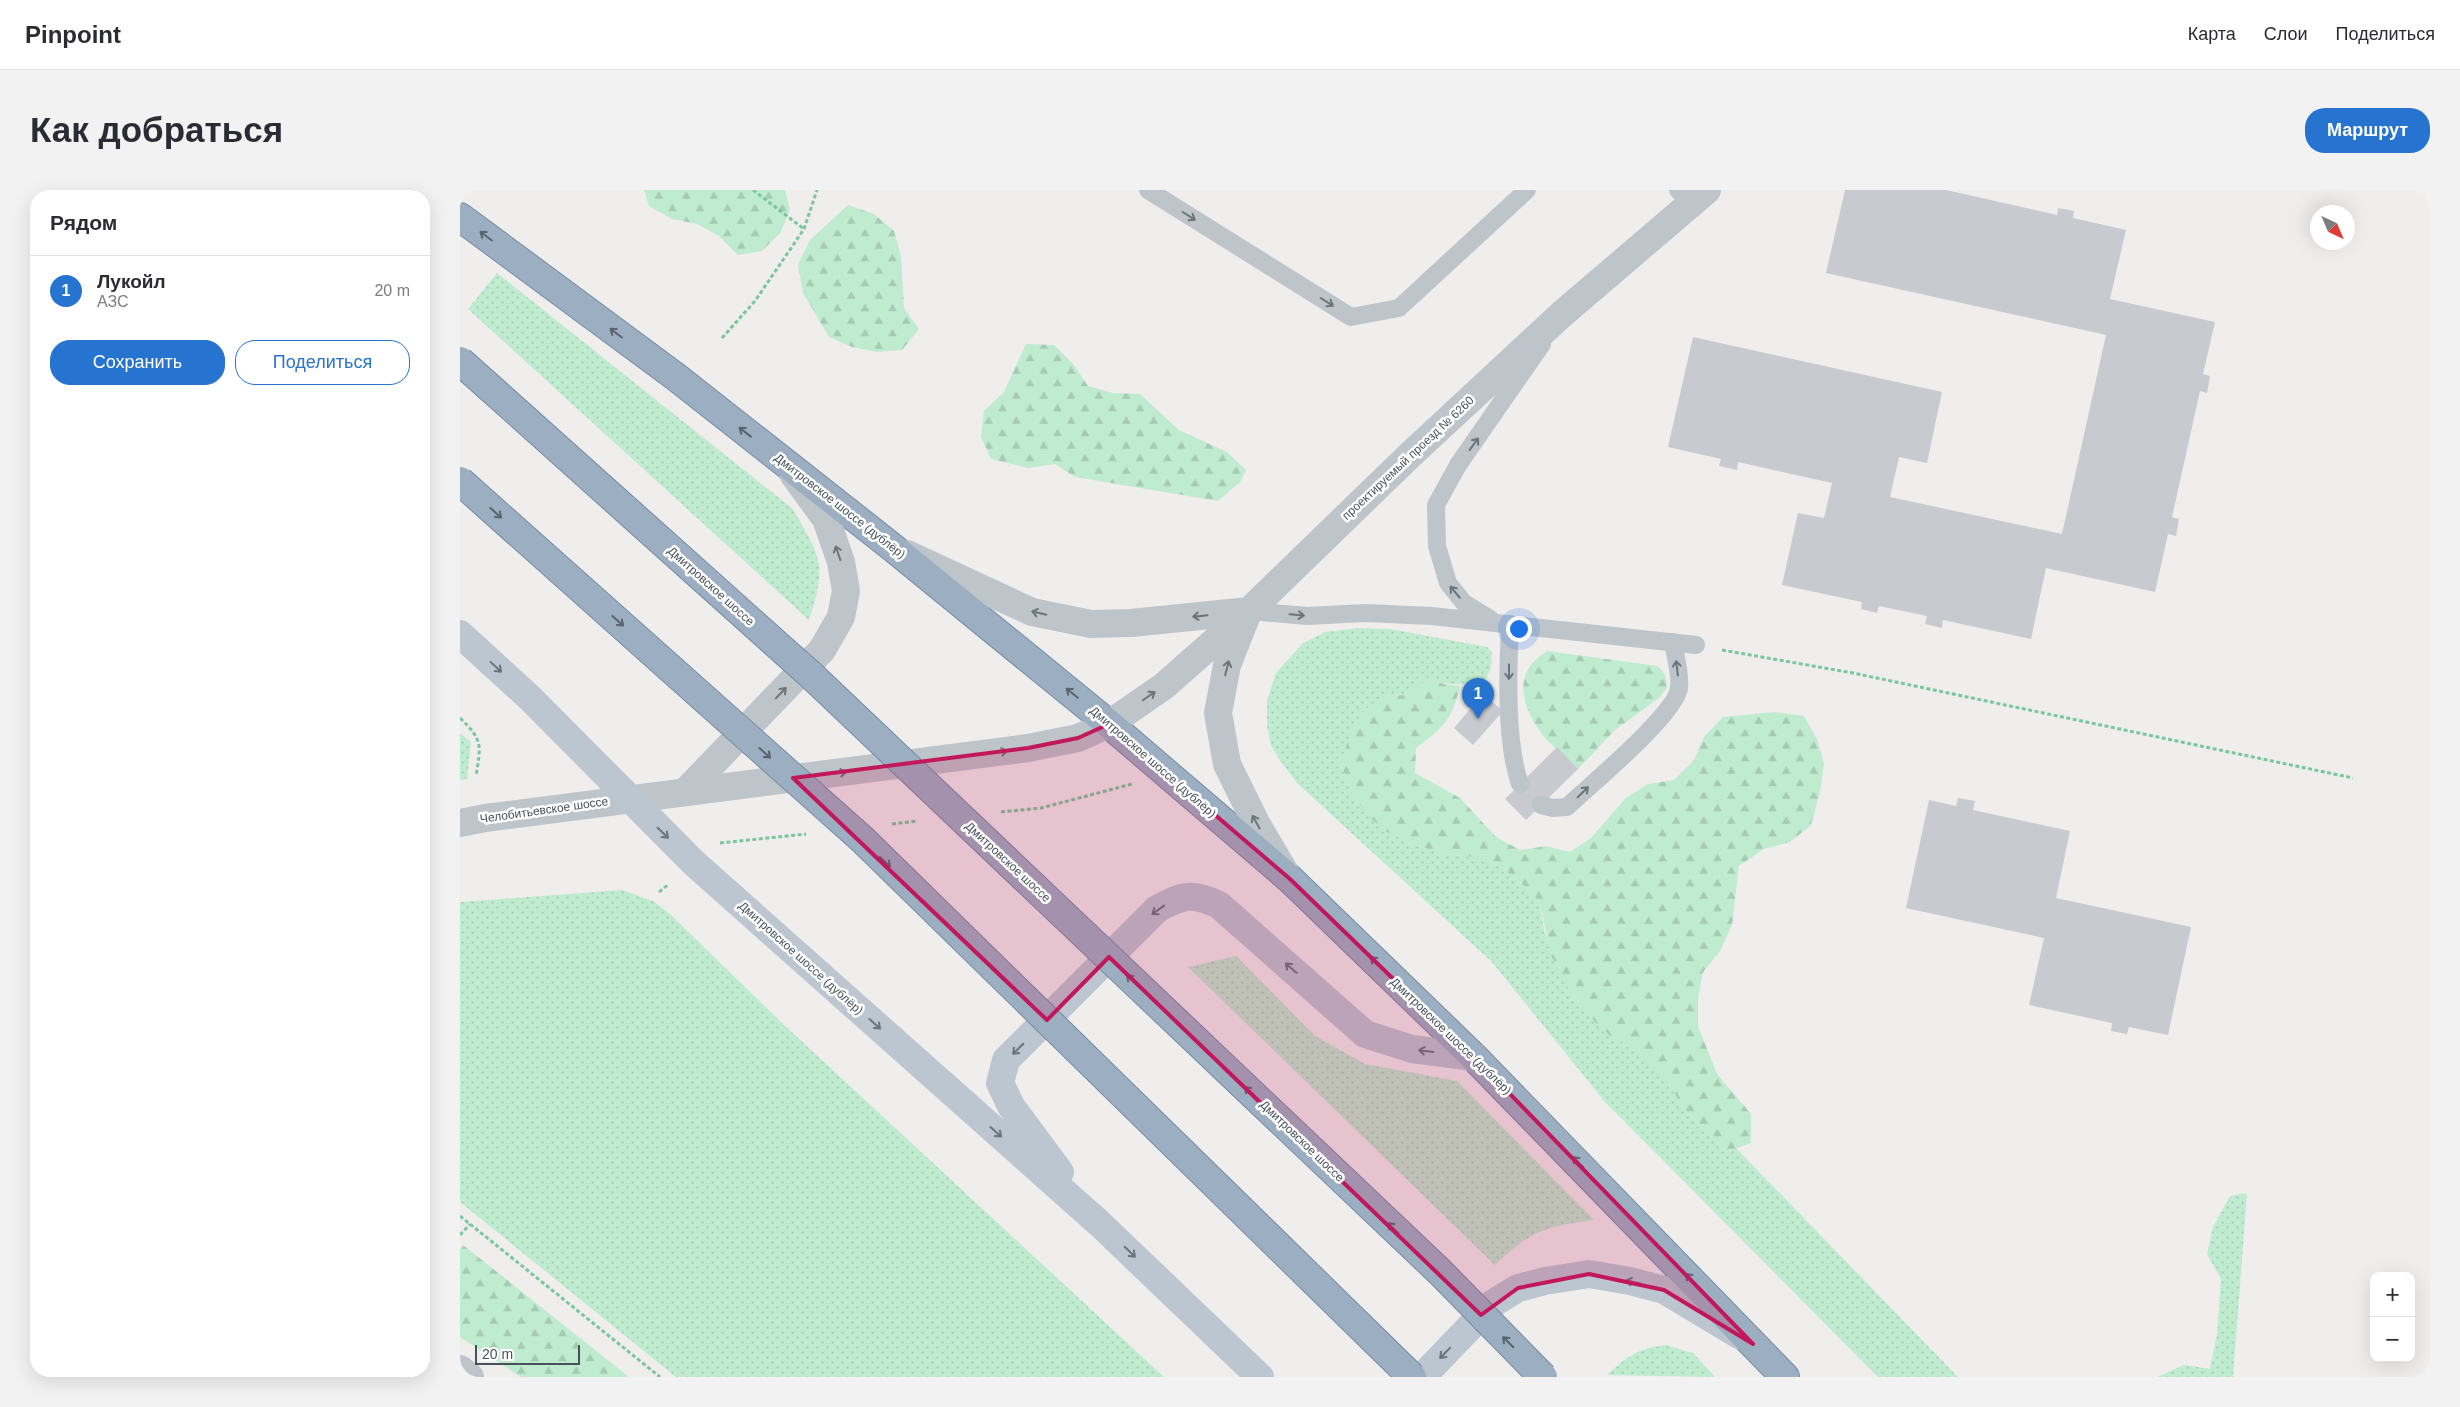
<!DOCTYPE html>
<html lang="ru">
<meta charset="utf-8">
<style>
:root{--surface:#fff;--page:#f2f2f3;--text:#2b2b33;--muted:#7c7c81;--line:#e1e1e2;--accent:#2773d0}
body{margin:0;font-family:Helvetica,sans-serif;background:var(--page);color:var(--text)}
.controls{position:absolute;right:15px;bottom:15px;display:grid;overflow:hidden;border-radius:10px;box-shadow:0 5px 20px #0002}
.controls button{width:45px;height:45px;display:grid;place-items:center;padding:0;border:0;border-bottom:1px solid var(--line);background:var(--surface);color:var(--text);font:25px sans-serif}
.compass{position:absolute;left:1850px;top:15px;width:45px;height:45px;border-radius:50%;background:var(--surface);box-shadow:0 5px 20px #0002;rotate:136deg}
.scale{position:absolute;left:15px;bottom:12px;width:105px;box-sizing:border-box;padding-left:5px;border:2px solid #475159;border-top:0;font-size:14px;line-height:18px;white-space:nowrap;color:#475159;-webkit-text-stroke:4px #fff;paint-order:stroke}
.you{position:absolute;left:1058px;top:438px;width:18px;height:18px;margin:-12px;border:4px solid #fff;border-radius:50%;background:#1a73e8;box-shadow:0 0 0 8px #1a73e833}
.badge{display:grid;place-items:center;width:32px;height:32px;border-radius:50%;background:var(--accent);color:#fff;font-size:16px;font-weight:700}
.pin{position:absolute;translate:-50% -41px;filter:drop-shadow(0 1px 2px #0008)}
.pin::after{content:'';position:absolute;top:26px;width:18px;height:15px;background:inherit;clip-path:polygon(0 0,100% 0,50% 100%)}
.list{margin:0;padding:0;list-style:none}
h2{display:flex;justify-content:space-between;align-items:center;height:65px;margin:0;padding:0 20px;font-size:21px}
h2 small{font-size:16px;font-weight:400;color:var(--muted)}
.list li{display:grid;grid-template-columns:32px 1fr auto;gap:15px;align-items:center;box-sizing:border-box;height:70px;padding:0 20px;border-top:1px solid var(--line)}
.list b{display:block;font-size:19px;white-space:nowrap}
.list p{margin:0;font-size:16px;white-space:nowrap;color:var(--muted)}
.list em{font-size:16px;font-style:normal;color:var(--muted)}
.actions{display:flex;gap:10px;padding:15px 20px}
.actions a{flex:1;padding:11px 0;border:1px solid var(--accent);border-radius:20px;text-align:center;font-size:18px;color:var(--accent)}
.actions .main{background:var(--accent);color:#fff}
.map{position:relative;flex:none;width:1970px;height:1187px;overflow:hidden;border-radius:20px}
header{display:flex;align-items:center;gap:30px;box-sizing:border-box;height:70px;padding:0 25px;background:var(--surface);border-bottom:1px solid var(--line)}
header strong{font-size:24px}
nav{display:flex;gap:28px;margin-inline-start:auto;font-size:18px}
.intro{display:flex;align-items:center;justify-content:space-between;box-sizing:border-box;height:120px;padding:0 30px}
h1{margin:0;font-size:35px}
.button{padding:12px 22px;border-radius:20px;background:var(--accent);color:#fff;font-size:18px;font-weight:700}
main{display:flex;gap:30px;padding:0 30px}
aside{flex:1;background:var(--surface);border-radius:20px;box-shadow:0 5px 20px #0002}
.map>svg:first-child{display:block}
</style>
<header>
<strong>Pinpoint</strong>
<nav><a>Карта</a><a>Слои</a><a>Поделиться</a></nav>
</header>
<div class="intro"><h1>Как добраться</h1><a class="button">Маршрут</a></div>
<main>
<aside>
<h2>Рядом<small></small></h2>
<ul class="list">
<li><span class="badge">1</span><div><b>Лукойл</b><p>АЗС</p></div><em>20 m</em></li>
</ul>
<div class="actions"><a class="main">Сохранить</a><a>Поделиться</a></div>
</aside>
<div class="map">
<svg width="1970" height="1187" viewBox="0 0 1970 1187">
<defs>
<pattern id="grass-dots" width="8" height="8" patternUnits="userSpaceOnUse" patternTransform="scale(1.25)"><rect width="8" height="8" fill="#bfebcf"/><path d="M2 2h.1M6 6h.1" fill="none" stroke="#a6cbb4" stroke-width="1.8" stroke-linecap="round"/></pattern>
<pattern id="forest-firs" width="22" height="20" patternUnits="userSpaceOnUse" patternTransform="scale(1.25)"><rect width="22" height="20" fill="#bfebcf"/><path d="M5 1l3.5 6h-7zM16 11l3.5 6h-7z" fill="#a6cbb4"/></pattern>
</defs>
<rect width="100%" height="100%" fill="#f0eded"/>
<!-- grass -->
<g fill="url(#grass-dots)">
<path d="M37 83 333 319C342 336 357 357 359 376 361 393 354 414 349 430L8 119Z"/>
<path d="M898 438 930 439 1027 457 1032 462 1031 478 1026 489C1002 495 992 497 968 488L948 505 922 506 881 574 891 601 906 624 953 654 983 664 1015 667 1040 676 1061 693 1080 713 1084 740 1103 790 1117 810 1135 832 1155 850 1179 863 1199 881 1228 923 1266 962 1276 958 1498 1187H1418L1145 912 1032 772 837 593 819 569 811 555 807 537V511L816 483 843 453 865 442Z"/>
<polygon points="0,543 11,552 7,589 0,590"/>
<polygon points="162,700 193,711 210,724 323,834 704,1187 216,1187 0,1012 0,712"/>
<path d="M776 766 855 846 905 874 997 891 1134 1030C1086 1036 1070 1041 1035 1075L728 777Z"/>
<polygon points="1787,1003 1773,1187 1697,1187 1724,1175 1750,1179 1757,1145 1761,1089 1747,1064 1753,1037 1770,1006"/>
<path d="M1206 1155 1233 1163 1255 1187 1147 1185C1167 1166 1179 1158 1206 1155Z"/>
</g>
<!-- forest -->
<g fill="url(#forest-firs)">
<polygon points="184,0 325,0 330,20 320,43 302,61 278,65 259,46 237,34 212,29 189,16"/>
<polygon points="388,15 414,24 434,41 441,66 444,118 459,139 442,160 417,162 392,157 369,147 343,103 338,74 350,50"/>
<polygon points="566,154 594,155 613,174 628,196 653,203 680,204 719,240 767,262 786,280 780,292 758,311 615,287 595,274 568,278 531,269 521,247 524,221 544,202"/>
<path d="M1087 461 1197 476C1206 482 1206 489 1207 498L1199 508 1155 540 1118 579C1107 567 1088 554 1080 541 1060 512 1053 482 1087 461Z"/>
<path d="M968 488 984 494 1000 496C992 530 984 537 956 558L955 583 1000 608 1036 647 1060 660 1086 656 1110 662 1131 648 1166 608 1188 594 1214 590 1234 570 1244 547 1263 527 1315 522 1344 526 1357 549 1364 574 1360 602 1351 635 1330 652 1304 659 1279 676 1272 735 1260 761 1243 782 1238 808V836L1257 884 1291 924V953L1266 962 1228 923 1199 881 1179 863 1155 850 1135 832 1117 810 1103 790 1091 765 1080 713 1061 693 1040 676 1015 667 983 664 953 654 927 642 906 624 891 601 881 574 889 547 901 523 922 506 948 505Z"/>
<polygon points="3,1055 169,1187 61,1187 0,1147 0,1058"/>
</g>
<!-- building -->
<g fill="#c8cad0">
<polygon points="1385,0 1486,0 1597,25 1598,18 1614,21 1613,28 1666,40 1650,109 1755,132 1743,184 1750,186 1747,203 1740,201 1712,327 1719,329 1716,346 1708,344 1695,402 1586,378 1571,449 1483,430 1482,438 1465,434 1467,426 1419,416 1417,423 1401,419 1402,412 1322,395 1338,323 1364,328 1372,293 1278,272 1277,280 1259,276 1261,269 1208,257 1233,147 1482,202 1467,273 1439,267 1430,307 1602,344 1646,145 1366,83"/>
<polygon points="1023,504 1043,521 1013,555 994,538"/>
<polygon points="1097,557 1118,579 1066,630 1045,609"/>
<polygon points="1498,608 1515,611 1513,620 1610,641 1596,708 1731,737 1708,845 1669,837 1667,844 1651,841 1652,833 1569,815 1584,748 1446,718 1469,610 1496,616"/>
</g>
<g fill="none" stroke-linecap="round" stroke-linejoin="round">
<!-- trunk casing -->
<g stroke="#748ca4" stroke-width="30">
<polyline id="trunk" points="0,27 216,187 432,357 649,534 830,689 1014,867 1325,1187"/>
</g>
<!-- path -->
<g stroke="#7ac69f" stroke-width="3" stroke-dasharray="4 2.5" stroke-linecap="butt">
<polyline points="293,0 344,39"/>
<polyline points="262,148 295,111 344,39 357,0"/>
<polyline points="1262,460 1393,483 1893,588"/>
<path d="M0 528C23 550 21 555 16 586"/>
<polyline points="541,622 581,618 672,594"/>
<polyline points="432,634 458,631"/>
<polyline points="260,653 346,644"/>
<polyline points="199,702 209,694"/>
<polyline points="0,1026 200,1187"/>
<polyline points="0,1045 10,1034"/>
</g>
<!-- service -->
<g stroke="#bdc5cb" stroke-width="18">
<polyline points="688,0 891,127 939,118 1067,0"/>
<polyline points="1218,0 1230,14"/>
<polyline points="789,421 847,426 905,423 972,426 1236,455"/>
<polyline points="1030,429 1004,413 988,393 977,356 976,315 998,275 1082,154"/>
<path d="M1050 434C1048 479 1045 551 1060 594"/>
<path d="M1081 615 1093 618 1107 617C1129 596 1216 524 1219 498 1221 484 1215 466 1213 452"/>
</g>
<!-- minor -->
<polyline stroke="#bdc5cb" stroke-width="28" points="0,1179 10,1187"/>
<!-- tertiary -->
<g stroke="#bdc5cb" stroke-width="28">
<polyline points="447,364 572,422 631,434 671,433 789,421"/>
<polyline points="786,427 767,475 758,523 767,574 796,633 826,684"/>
<polyline points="226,601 362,460 381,427 386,401 381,372 366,329 333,284"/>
<polyline points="0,633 25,628 568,558 618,548 649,534 704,496 789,421 949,266 1102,124 1247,0"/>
</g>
<!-- secondary -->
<g stroke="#bcc6d0" stroke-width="28">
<polyline points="0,444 70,508 234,673 640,1034 800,1187"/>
<path d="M600 982 551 916 540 893 546 870 697 719C723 705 732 702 759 715L905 844 952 859 1014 867"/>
<polyline points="962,1187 1032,1114 1058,1098 1085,1091 1129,1084 1170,1091 1204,1100 1279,1145"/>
</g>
<!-- trunk -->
<use href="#trunk" stroke="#9cafc2" stroke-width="28"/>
<!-- trunk-bridge casing -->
<g stroke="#748ca4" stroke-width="30" stroke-linecap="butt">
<g id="trunk-bridge">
<polyline points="0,171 352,486 980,1082 1083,1187"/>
<polyline points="0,291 403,650 952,1187"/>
</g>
</g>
<!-- trunk-bridge -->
<use href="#trunk-bridge" stroke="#9cafc2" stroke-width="28"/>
</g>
<!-- one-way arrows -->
<defs><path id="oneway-shaft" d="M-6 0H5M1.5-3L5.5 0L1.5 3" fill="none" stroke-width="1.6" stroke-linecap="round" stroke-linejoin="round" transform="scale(1.25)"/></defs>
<g stroke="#6a747b">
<use href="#oneway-shaft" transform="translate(729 26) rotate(32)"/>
<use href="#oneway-shaft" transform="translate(867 112) rotate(32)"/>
<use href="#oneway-shaft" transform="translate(1014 254) rotate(-54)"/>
<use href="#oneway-shaft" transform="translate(378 363) rotate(-109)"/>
<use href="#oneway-shaft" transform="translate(995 402) rotate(-130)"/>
<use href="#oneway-shaft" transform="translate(579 423) rotate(-167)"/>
<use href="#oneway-shaft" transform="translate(837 425) rotate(5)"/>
<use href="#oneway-shaft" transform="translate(740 426) rotate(174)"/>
<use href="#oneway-shaft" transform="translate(767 478) rotate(-76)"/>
<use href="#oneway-shaft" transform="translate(1217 478) rotate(-97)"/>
<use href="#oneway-shaft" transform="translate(1049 482) rotate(90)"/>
<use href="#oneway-shaft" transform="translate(321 503) rotate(-46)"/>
<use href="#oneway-shaft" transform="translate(689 506) rotate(-35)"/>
<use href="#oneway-shaft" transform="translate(540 562) rotate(-8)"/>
<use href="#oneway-shaft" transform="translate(379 583) rotate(-7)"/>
<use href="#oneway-shaft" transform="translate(1123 602) rotate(-44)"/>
<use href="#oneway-shaft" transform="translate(796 632) rotate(-119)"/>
</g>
<g stroke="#58646e">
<use href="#oneway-shaft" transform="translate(26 46) rotate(-143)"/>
<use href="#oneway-shaft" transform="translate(156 143) rotate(-143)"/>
<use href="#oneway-shaft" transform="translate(285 242) rotate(-142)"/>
<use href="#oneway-shaft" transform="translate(36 323) rotate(42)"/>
<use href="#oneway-shaft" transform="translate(158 431) rotate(42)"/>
<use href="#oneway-shaft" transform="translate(612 503) rotate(-141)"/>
<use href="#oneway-shaft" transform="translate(305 563) rotate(42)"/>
<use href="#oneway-shaft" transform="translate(425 672) rotate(44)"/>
<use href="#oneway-shaft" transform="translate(916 772) rotate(-136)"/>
<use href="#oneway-shaft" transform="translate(672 790) rotate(-136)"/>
<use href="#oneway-shaft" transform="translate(790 902) rotate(-136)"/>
<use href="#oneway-shaft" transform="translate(1118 972) rotate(-135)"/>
<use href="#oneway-shaft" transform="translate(933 1038) rotate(-136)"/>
<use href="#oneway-shaft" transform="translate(1231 1089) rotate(-134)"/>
<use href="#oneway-shaft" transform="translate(1048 1152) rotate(-135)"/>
</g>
<g stroke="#6a747d">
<use href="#oneway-shaft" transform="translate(36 477) rotate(43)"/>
<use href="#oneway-shaft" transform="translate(203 643) rotate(44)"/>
<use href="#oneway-shaft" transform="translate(698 720) rotate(144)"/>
<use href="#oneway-shaft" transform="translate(831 778) rotate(-139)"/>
<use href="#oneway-shaft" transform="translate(415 834) rotate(42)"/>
<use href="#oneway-shaft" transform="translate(558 859) rotate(135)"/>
<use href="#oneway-shaft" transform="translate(966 861) rotate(-173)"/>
<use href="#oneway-shaft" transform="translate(536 942) rotate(42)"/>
<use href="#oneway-shaft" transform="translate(670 1062) rotate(44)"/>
<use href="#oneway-shaft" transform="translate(1173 1092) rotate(-167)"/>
<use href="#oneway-shaft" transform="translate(985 1163) rotate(134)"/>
</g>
<!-- marked area -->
<path fill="#c2185b" fill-opacity="0.2" stroke="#c2185b" stroke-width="4" stroke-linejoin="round" d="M649 534 830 689 1014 867 1293 1154 1204 1100 1129 1084 1058 1098 1021 1125 649 767 587 830 333 588 568 558 618 548Z"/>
<g text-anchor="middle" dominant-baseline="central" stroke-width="5" stroke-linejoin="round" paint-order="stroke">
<!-- street labels -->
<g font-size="12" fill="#475159" stroke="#fff">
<text transform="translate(948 268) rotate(-43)">проектируемый проезд № 6260</text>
<text transform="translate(380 316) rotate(38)">Дмитровское шоссе (дублёр)</text>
<text transform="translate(251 396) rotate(42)">Дмитровское шоссе</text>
<text transform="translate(693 572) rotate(41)">Дмитровское шоссе (дублёр)</text>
<text transform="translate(84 620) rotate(-8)">Челобитьевское шоссе</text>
<text transform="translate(548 672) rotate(43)">Дмитровское шоссе</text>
<text transform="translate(341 768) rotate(42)">Дмитровское шоссе (дублёр)</text>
<text transform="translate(991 846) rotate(44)">Дмитровское шоссе (дублёр)</text>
<text transform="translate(842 951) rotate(44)">Дмитровское шоссе</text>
</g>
</g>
</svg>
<div class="controls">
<button>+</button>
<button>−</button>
</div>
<svg class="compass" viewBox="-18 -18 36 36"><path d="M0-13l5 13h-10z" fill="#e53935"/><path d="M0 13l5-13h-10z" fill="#7c7c81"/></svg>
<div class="scale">20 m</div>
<div class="you"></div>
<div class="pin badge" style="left:1018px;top:529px">1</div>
</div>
</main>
